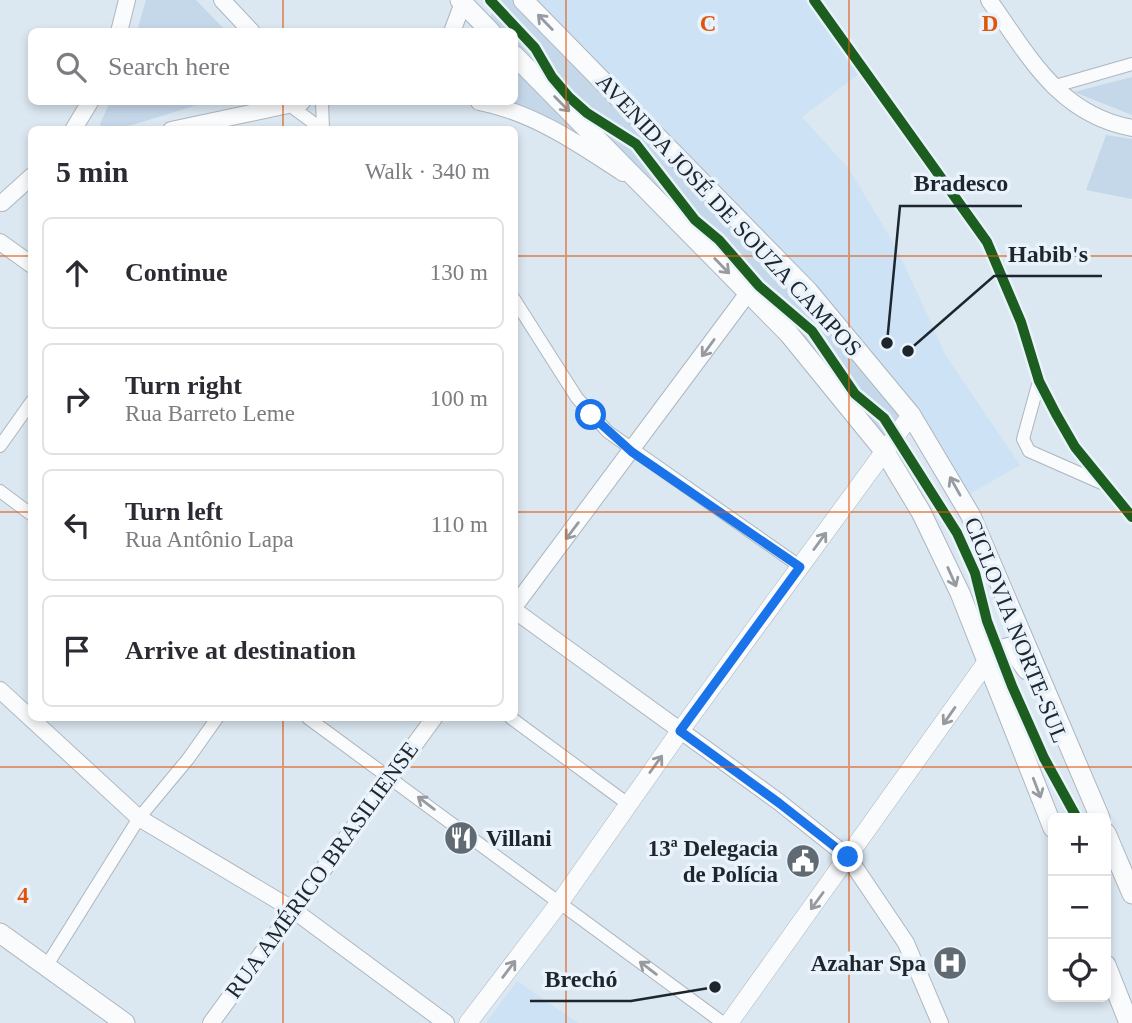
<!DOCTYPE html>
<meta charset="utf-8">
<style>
:root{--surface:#fff;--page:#f7f7f7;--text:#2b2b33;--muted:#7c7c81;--line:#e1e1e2}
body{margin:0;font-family:"Times New Roman",serif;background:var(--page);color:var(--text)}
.controls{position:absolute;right:21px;bottom:21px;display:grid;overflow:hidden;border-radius:10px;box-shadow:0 4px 10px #0003}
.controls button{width:63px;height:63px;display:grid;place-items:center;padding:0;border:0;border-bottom:2px solid var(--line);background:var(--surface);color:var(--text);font:35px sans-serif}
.stop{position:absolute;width:21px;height:21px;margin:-16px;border:5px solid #1a73e8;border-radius:50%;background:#fff}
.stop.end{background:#1a73e8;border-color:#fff;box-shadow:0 2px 7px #0008}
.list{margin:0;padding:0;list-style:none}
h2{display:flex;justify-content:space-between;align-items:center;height:91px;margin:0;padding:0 28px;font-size:30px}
h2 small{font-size:23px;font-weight:400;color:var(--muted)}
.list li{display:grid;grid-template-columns:46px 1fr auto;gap:21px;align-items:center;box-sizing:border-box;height:112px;margin:0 14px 14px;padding:0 14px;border:2px solid var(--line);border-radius:10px}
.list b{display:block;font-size:26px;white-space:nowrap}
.list p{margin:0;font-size:23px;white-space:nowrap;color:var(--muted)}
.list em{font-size:23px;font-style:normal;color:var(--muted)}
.icon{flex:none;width:38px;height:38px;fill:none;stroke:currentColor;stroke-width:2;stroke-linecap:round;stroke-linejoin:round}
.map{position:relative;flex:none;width:1132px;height:1023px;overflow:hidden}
.search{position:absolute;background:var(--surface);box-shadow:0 4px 10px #0003;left:28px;top:28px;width:490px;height:77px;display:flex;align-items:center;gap:18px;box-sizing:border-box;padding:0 24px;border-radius:10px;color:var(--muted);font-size:26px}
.panel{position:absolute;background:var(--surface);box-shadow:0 4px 10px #0003;left:28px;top:126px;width:490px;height:595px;border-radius:10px}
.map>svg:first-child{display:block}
</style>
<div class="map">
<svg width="1132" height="1023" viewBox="0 0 1132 1023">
<rect width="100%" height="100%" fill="#dbe7f1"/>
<!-- built -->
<g fill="#cde2f4">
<polygon points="537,0 810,0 864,70 802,117 849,169 898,251 946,356 1020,465 968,495 814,286"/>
<polygon points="517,981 578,1023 486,1023"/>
</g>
<!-- green -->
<g fill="#c5d8e9">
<polygon points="146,0 196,0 226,31 137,31"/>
<polygon points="500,0 514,0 809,302 904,416 885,441 515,48 514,32 497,31 487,22"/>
<polygon points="515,66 578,126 572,134 494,102 514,102"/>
<polygon points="1132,77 1132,115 1074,92"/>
<polygon points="110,102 207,102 119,129 103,129 100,124"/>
<polygon points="1106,135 1132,139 1132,199 1086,190"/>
</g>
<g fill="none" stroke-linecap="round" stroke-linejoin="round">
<!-- minor casing -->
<g stroke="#adb6be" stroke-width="14">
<g id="minor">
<polyline points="814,0 987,242 1021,322 1039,381 1056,414 1075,447 1132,517"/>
<polyline points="1052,87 1132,64"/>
<polyline points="322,102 323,129"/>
<polyline points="288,104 323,130"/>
<polyline points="514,299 577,398 608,432 801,567"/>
<polyline points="1039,381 1023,439 1029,451 1104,484"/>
<polyline points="0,446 32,401"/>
<polyline points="0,491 32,515"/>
<polyline points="308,718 723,1023"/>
<polyline points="511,718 628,804"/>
<polyline points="47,965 139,818 188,759 217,718"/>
</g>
</g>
<!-- tertiary casing -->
<g stroke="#adb6be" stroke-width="18">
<g id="tertiary">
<polyline points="222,0 252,32"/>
<path d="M989 0C1029 56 1058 114 1132 128"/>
<polyline points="119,32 127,0"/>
<polyline points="452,32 464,0"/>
<path d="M479 102C533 112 579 144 623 173"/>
<polyline points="73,130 90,102"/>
<polyline points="171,130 302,102"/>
<polyline points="2,203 32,176"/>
<polyline points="0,242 32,265"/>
<polyline points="514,607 748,293"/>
<polyline points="514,610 779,802 848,857 906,943 940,1023"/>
<polyline points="0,690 139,818 292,909 446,1023"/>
<polyline points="211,1023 434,718"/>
</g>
</g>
<!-- secondary casing -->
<g stroke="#adb6be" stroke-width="19">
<g id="secondary">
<polyline points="468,1023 560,902 680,731 911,415"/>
<polyline points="729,1023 988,660"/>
</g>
</g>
<!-- primary casing -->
<g stroke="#adb6be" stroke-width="21">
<polyline id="primary" points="0,933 125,1023"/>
</g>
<!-- trunk casing -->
<g stroke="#adb6be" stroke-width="21">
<g id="trunk">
<polyline points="460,0 491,32"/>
<polyline points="523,0 808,291 911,415 971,516 1100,818"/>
<polyline points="514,55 789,334 885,452 921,512 960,593 1053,828"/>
<polyline points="988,660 998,650 1011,647 1027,670"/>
<polyline points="1106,833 1132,894"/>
<polyline points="1106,965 1129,1023"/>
</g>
</g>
<!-- minor -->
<use href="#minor" stroke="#fafbfd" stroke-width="12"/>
<!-- tertiary -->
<use href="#tertiary" stroke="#fafbfd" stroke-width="16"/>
<!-- secondary -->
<use href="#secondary" stroke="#fafbfd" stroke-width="18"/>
<!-- primary -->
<use href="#primary" stroke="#fafbfd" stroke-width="19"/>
<!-- trunk -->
<use href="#trunk" stroke="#fafbfd" stroke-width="19"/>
<!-- cycleway casing -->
<g stroke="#eaf3fb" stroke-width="15">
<g id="cycleway">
<polyline points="490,0 535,48 552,77 569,97 587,113 636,144 695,220 719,240 759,286 812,331 855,394 884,418 957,533 975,573 987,621 1012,686 1044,758 1077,818"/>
<polyline points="814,0 987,242 1021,322 1039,381 1056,414 1075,447 1132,517"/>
</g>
</g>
<!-- cycleway -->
<use href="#cycleway" stroke="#1b5e20" stroke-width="10"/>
</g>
<!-- one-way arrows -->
<defs><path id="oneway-shaft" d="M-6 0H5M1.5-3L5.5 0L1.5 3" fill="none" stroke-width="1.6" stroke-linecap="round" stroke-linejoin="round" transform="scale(1.75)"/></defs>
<g stroke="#979b9f">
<use href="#oneway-shaft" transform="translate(545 22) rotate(-134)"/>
<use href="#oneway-shaft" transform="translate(562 104) rotate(45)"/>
<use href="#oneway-shaft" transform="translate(722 266) rotate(46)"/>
<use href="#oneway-shaft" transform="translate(708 348) rotate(126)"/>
<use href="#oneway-shaft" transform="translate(955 486) rotate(-119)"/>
<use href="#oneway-shaft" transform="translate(572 531) rotate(127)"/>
<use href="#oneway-shaft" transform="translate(820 541) rotate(-54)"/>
<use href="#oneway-shaft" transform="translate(952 577) rotate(66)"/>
<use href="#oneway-shaft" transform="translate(949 716) rotate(125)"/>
<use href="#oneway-shaft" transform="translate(656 764) rotate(-54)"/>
<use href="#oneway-shaft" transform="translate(1037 788) rotate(69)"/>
<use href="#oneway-shaft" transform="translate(426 803) rotate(-143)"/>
<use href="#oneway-shaft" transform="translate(817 901) rotate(126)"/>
<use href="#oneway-shaft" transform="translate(648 968) rotate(-143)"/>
<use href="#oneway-shaft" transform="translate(509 969) rotate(-53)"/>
</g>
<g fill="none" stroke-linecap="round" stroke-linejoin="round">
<!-- route -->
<polyline stroke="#1a73e8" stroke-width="9" points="591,415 632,452 800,567 680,731 779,803 848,857"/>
</g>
<!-- grid -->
<path fill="none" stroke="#de560e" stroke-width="2" stroke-opacity="0.55" d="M283 0V32M566 0V1023M849 0V1023M283 102V130M0 256H32M514 256H1132M0 512H32M514 512H1132M283 718V1023M0 767H1132"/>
<!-- icons -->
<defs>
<g id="restaurant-disc" transform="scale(1.75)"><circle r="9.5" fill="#606a72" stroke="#eaf3fb"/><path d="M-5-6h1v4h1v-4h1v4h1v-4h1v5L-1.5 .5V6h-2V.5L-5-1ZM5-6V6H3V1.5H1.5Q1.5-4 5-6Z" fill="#fff"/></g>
<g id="civic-disc" transform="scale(1.75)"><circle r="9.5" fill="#606a72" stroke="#eaf3fb"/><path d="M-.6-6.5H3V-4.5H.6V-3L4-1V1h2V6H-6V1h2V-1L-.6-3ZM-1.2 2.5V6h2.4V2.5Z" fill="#fff"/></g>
<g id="hospital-disc" transform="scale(1.75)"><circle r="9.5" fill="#606a72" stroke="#eaf3fb"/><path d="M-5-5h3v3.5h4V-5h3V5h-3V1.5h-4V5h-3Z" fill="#fff"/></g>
</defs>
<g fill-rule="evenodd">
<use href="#restaurant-disc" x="461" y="838"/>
<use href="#civic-disc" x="803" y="861"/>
<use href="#hospital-disc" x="950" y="963"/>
</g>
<g text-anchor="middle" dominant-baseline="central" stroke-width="7" stroke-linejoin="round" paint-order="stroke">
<!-- street labels -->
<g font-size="23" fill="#1d262d" stroke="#eaf3fb">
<text transform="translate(729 215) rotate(47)">AVENIDA JOSÉ DE SOUZA CAMPOS</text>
<text transform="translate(1016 630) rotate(68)">CICLOVIA NORTE-SUL</text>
<text transform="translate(322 870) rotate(-54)">RUA AMÉRICO BRASILIENSE</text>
</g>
<!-- poi labels -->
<g font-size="23" font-weight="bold" fill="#1d262d" stroke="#eaf3fb" text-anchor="end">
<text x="486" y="838" text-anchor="start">Villani</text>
<text x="778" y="848">13ª Delegacia<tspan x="778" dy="26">de Polícia</tspan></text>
<text x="926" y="963">Azahar Spa</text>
</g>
</g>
<g font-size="23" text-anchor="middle" font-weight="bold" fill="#de560e" stroke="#eaf3fb" stroke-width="7" stroke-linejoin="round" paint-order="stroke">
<text x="708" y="31">C</text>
<text x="990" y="31">D</text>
<text x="23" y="903">4</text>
</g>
<!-- callouts -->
<path fill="none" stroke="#1d262d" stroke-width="2.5" d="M887 343L900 206H1022M908 351L994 276H1102M715 987L631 1001H530"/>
<g fill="#1d262d" stroke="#eaf3fb" stroke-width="2.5">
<circle cx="887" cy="343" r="7"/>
<circle cx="908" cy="351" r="7"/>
<circle cx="715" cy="987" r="7"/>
</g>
<g font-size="24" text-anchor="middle" font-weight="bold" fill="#1d262d" stroke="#eaf3fb" stroke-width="7" stroke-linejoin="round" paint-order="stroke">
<text x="961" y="191">Bradesco</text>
<text x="1048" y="262">Habib's</text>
<text x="581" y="987">Brechó</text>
</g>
</svg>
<div class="controls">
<button>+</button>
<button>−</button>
<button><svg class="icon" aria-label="locate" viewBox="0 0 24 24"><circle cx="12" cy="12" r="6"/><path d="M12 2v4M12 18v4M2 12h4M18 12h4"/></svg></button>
</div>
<div class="stop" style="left:591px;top:415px"></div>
<div class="stop end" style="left:848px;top:857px"></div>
<div class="search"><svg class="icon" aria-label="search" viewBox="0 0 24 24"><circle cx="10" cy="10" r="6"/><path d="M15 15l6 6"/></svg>Search here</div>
<section class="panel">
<h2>5 min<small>Walk · 340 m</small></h2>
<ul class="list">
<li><svg class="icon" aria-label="ahead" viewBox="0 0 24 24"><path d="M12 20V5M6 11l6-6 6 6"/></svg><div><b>Continue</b></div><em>130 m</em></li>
<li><svg class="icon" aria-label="right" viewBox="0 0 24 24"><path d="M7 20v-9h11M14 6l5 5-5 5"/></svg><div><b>Turn right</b><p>Rua Barreto Leme</p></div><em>100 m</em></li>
<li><svg class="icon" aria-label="left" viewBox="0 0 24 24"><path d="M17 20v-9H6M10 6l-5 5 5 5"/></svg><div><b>Turn left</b><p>Rua Antônio Lapa</p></div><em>110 m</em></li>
<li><svg class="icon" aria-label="arrive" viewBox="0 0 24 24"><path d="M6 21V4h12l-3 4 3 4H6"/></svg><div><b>Arrive at destination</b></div></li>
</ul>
</section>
</div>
